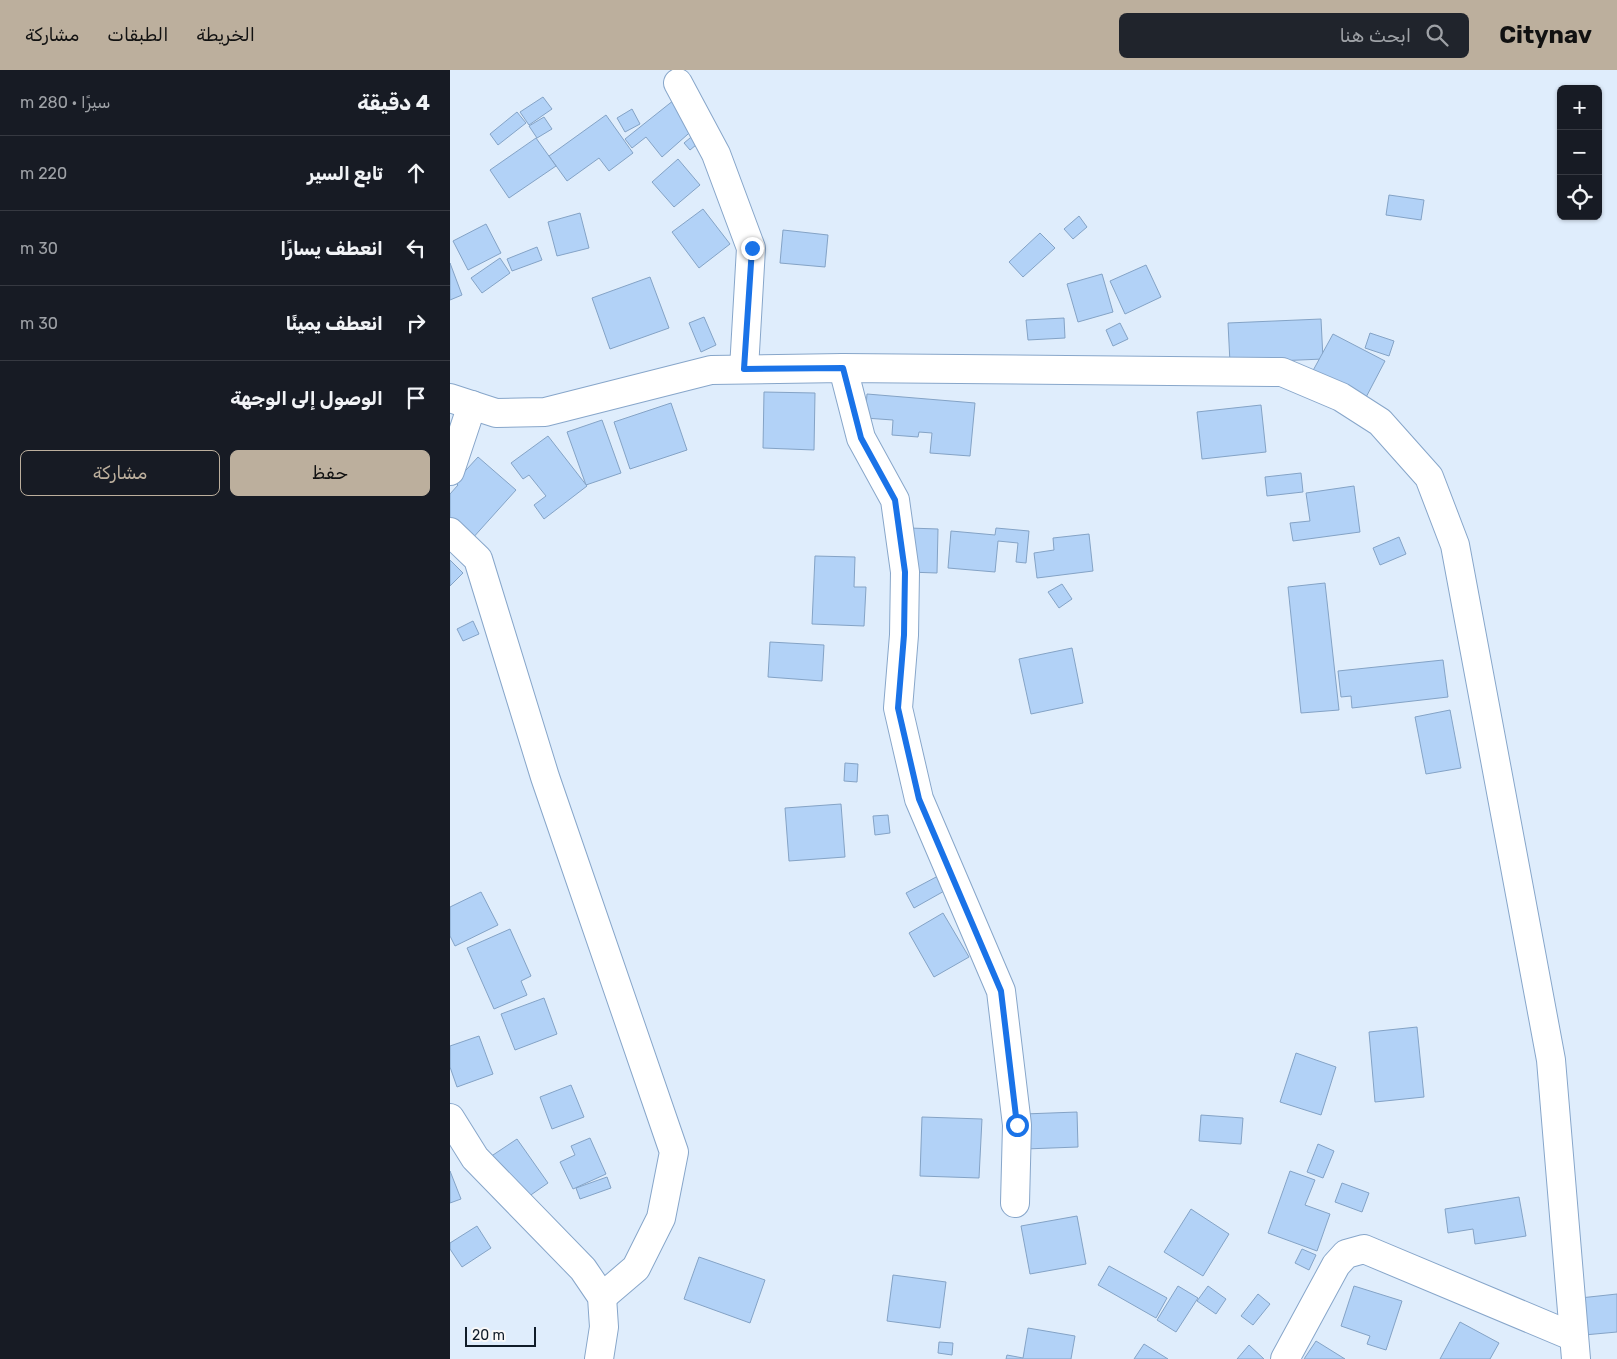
<!DOCTYPE html>
<html lang="ar">
<meta charset="utf-8">
<style>
:root{--surface:#171b24;--page:#20242c;--text:#f1f3f6;--muted:#9ea1a6;--line:#363941;--accent:#bcaf9d}
body{margin:0;font-family:Rubik,"Noto Naskh Arabic",sans-serif;background:var(--page);color:var(--text);direction:rtl}
.controls{position:absolute;right:15px;top:15px;display:grid;overflow:hidden;border-radius:8px;box-shadow:0 1px 4px #0004}
.controls button{width:45px;height:45px;display:grid;place-items:center;padding:0;border:0;border-bottom:1px solid var(--line);background:var(--surface);color:var(--text);font:25px sans-serif}
.scale{position:absolute;left:15px;bottom:12px;width:71px;box-sizing:border-box;padding-left:5px;border:2px solid #101c29;border-top:0;font-size:14px;line-height:18px;white-space:nowrap;color:#101c29;-webkit-text-stroke:4px #f8f8f8;paint-order:stroke}
.stop{position:absolute;width:15px;height:15px;margin:-11px;border:4px solid #1a73e8;border-radius:50%;background:#fff}
.stop.end{background:#1a73e8;border-color:#fff;box-shadow:0 1px 5px #0008}
.list{margin:0;padding:0;list-style:none}
h2{display:flex;justify-content:space-between;align-items:center;height:65px;margin:0;padding:0 20px;font-size:21px}
h2 small{font-size:16px;font-weight:400;color:var(--muted)}
.list li{display:grid;grid-template-columns:32px 1fr auto;gap:15px;align-items:center;box-sizing:border-box;height:75px;padding:0 20px;border-top:1px solid var(--line)}
.list b{display:block;font-size:19px;white-space:nowrap}
.list em{font-size:16px;font-style:normal;color:var(--muted)}
.actions{display:flex;gap:10px;padding:15px 20px}
.actions a{flex:1;padding:11px 0;border:1px solid var(--accent);border-radius:8px;text-align:center;font-size:18px;color:var(--accent)}
.actions .main{background:var(--accent);color:#111}
.icon{flex:none;width:28px;height:28px;fill:none;stroke:currentColor;stroke-width:2;stroke-linecap:round;stroke-linejoin:round}
.map{position:relative;flex:none;width:1167px;height:1289px;overflow:hidden;direction:ltr}
header{display:flex;align-items:center;gap:30px;box-sizing:border-box;height:70px;padding:0 25px;background:var(--accent);color:#111}
header strong{font-size:24px}
nav{display:flex;gap:28px;margin-inline-start:auto;font-size:18px}
.search{width:350px;height:45px;background:var(--page);display:flex;align-items:center;gap:12px;box-sizing:border-box;padding:0 18px;border-radius:8px;color:var(--muted);font-size:19px}
main{display:flex}
aside{flex:1;background:var(--surface)}
.map>svg:first-child{display:block}
</style>
<header>
<strong>Citynav</strong>
<div class="search"><svg class="icon" aria-label="search" viewBox="0 0 24 24"><circle cx="10" cy="10" r="6"/><path d="M15 15l6 6"/></svg>ابحث هنا</div>
<nav><a>الخريطة</a><a>الطبقات</a><a>مشاركة</a></nav>
</header>
<main>
<div class="map">
<svg width="1167" height="1289" viewBox="0 0 1167 1289">
<rect width="100%" height="100%" fill="#dfedfc"/>
<!-- building -->
<g fill="#b2d2f7" stroke="#84a3c6">
<polygon points="93,27 102,39 79,55 70,42"/>
<polygon points="224,30 246,57 212,87 196,67 182,78 175,69"/>
<polygon points="182,39 190,54 175,62 167,48"/>
<polygon points="67,42 76,53 48,75 40,64"/>
<polygon points="156,45 183,83 159,101 149,88 117,111 99,86"/>
<polygon points="94,47 102,59 87,68 79,56"/>
<polygon points="246,63 252,70 240,80 234,73"/>
<polygon points="86,68 106,96 59,128 40,100"/>
<polygon points="228,89 250,115 224,137 202,112"/>
<polygon points="939,125 974,130 971,150 936,145"/>
<polygon points="253,139 280,174 249,198 222,162"/>
<polygon points="130,143 139,178 107,186 98,152"/>
<polygon points="629,146 637,157 623,169 614,159"/>
<polygon points="36,154 51,183 18,200 3,171"/>
<polygon points="333,160 378,165 375,197 330,193"/>
<polygon points="590,163 605,178 573,207 559,192"/>
<polygon points="87,177 92,190 62,201 57,189"/>
<polygon points="50,188 60,203 32,223 21,208"/>
<polygon points="0,193 12,225 0,230"/>
<polygon points="696,195 711,227 675,244 660,211"/>
<polygon points="652,204 663,242 628,252 617,214"/>
<polygon points="200,207 219,258 160,279 142,228"/>
<polygon points="254,247 266,275 251,282 239,253"/>
<polygon points="614,248 615,268 578,270 576,250"/>
<polygon points="871,249 873,289 780,293 778,253"/>
<polygon points="670,253 678,269 663,276 656,260"/>
<polygon points="920,263 944,271 939,286 915,278"/>
<polygon points="883,264 935,291 913,333 860,306"/>
<polygon points="314,322 365,323 364,380 313,378"/>
<polygon points="417,324 525,333 520,386 480,383 482,363 469,362 468,367 442,365 443,350 415,348"/>
<polygon points="221,333 237,380 180,399 164,352"/>
<polygon points="811,335 816,382 752,389 747,342"/>
<polygon points="152,350 171,403 136,415 117,362"/>
<polygon points="98,366 137,416 94,449 84,435 96,426 79,405 73,409 61,393"/>
<polygon points="28,387 66,420 21,470 0,451 0,424 8,415 5,412"/>
<polygon points="851,403 853,422 817,426 815,407"/>
<polygon points="904,416 910,462 843,471 840,453 860,451 856,423"/>
<polygon points="459,458 488,459 487,503 458,502"/>
<polygon points="546,458 579,461 576,493 566,492 568,473 548,471 545,502 498,498 501,461 545,465"/>
<polygon points="639,464 643,501 587,508 584,483 604,480 603,468"/>
<polygon points="949,467 956,484 930,495 923,478"/>
<polygon points="365,486 405,487 404,517 416,517 414,556 362,554"/>
<polygon points="0,490 13,503 0,516"/>
<polygon points="875,513 889,640 851,643 838,517"/>
<polygon points="612,514 622,529 609,538 598,522"/>
<polygon points="23,551 29,564 13,571 7,559"/>
<polygon points="320,572 374,575 372,611 318,607"/>
<polygon points="622,578 633,633 581,644 569,589"/>
<polygon points="993,590 998,627 902,638 901,626 891,627 888,601"/>
<polygon points="1000,640 1011,698 976,704 965,647"/>
<polygon points="395,693 408,694 407,712 394,711"/>
<polygon points="391,734 395,787 339,791 335,738"/>
<polygon points="438,745 440,763 425,765 423,746"/>
<polygon points="488,806 496,820 464,838 456,823"/>
<polygon points="31,822 48,855 5,876 0,866 0,837"/>
<polygon points="493,843 519,887 484,907 459,863"/>
<polygon points="60,859 81,906 71,911 77,925 44,939 17,878"/>
<polygon points="94,928 107,964 65,980 51,944"/>
<polygon points="967,957 974,1027 925,1032 919,962"/>
<polygon points="29,966 43,1004 7,1017 0,997 0,976"/>
<polygon points="846,983 886,997 871,1045 830,1032"/>
<polygon points="121,1015 134,1047 102,1059 90,1027"/>
<polygon points="627,1042 628,1077 575,1079 574,1044"/>
<polygon points="751,1045 793,1048 791,1074 749,1071"/>
<polygon points="472,1047 532,1049 529,1108 470,1106"/>
<polygon points="140,1068 156,1104 123,1119 110,1092 125,1085 121,1076"/>
<polygon points="67,1069 98,1113 65,1136 34,1091"/>
<polygon points="868,1074 884,1081 873,1108 857,1102"/>
<polygon points="0,1101 11,1129 0,1133"/>
<polygon points="840,1101 865,1110 855,1135 880,1144 867,1181 818,1163"/>
<polygon points="157,1107 161,1118 130,1129 126,1118"/>
<polygon points="892,1113 919,1123 912,1142 885,1132"/>
<polygon points="1069,1127 1076,1166 1025,1174 1023,1159 998,1163 995,1139"/>
<polygon points="741,1139 779,1164 753,1206 714,1182"/>
<polygon points="627,1146 636,1194 580,1204 571,1156"/>
<polygon points="27,1156 41,1178 12,1197 0,1179 0,1173"/>
<polygon points="852,1179 866,1185 859,1200 845,1193"/>
<polygon points="249,1187 315,1210 300,1253 234,1229"/>
<polygon points="659,1196 717,1228 706,1248 648,1215"/>
<polygon points="443,1205 496,1212 490,1258 437,1251"/>
<polygon points="728,1216 748,1228 726,1262 707,1250"/>
<polygon points="758,1216 776,1229 766,1244 747,1231"/>
<polygon points="904,1216 952,1231 936,1280 917,1274 920,1266 891,1256"/>
<polygon points="808,1224 820,1234 803,1255 791,1246"/>
<polygon points="1167,1224 1167,1262 1134,1265 1130,1228"/>
<polygon points="1010,1252 1049,1273 1040,1289 990,1289"/>
<polygon points="578,1258 625,1266 621,1289 556,1289 557,1285 573,1288"/>
<polygon points="866,1271 895,1289 854,1289"/>
<polygon points="489,1272 503,1273 502,1285 488,1283"/>
<polygon points="694,1274 718,1289 684,1289"/>
<polygon points="799,1275 814,1289 787,1289"/>
</g>
<g fill="none" stroke-linecap="round" stroke-linejoin="round">
<!-- minor casing -->
<g stroke="#87a6ca" stroke-width="30">
<g id="minor">
<polyline points="228,13 266,84 301,178 294,299"/>
<polyline points="393,298 411,368 445,430 455,502 454,565 448,638 469,729 551,921 567,1055 565,1133"/>
<polyline points="0,328 46,343 95,342 261,300 393,298 832,302 891,327 930,352 979,407 1005,475 1101,990 1126,1289"/>
<polyline points="0,401 22,335"/>
<polyline points="0,462 28,489 95,707 224,1082 211,1148 186,1198 152,1227"/>
<polyline points="0,1048 25,1088 133,1199 152,1227 154,1257 149,1289"/>
<polyline points="835,1289 886,1195 896,1184 914,1179 1124,1267"/>
</g>
</g>
<!-- minor -->
<use href="#minor" stroke="#fff" stroke-width="28"/>
</g>
<g fill="none" stroke-linecap="round" stroke-linejoin="round">
<!-- route -->
<polyline stroke="#1a73e8" stroke-width="6" points="302,178 294,299 393,298 411,368 445,430 455,502 454,565 448,638 469,729 551,921 567,1055"/>
</g>
</svg>
<div class="controls">
<button>+</button>
<button>−</button>
<button><svg class="icon" aria-label="locate" viewBox="0 0 24 24"><circle cx="12" cy="12" r="6"/><path d="M12 2v4M12 18v4M2 12h4M18 12h4"/></svg></button>
</div>
<div class="scale">20 m</div>
<div class="stop" style="left:567px;top:1055px"></div>
<div class="stop end" style="left:302px;top:178px"></div>
</div>
<aside>
<h2>4 دقيقة<small>سيرًا · 280 m</small></h2>
<ul class="list">
<li><svg class="icon" aria-label="ahead" viewBox="0 0 24 24"><path d="M12 20V5M6 11l6-6 6 6"/></svg><div><b>تابع السير</b></div><em>220 m</em></li>
<li><svg class="icon" aria-label="left" viewBox="0 0 24 24"><path d="M17 20v-9H6M10 6l-5 5 5 5"/></svg><div><b>انعطف يسارًا</b></div><em>30 m</em></li>
<li><svg class="icon" aria-label="right" viewBox="0 0 24 24"><path d="M7 20v-9h11M14 6l5 5-5 5"/></svg><div><b>انعطف يمينًا</b></div><em>30 m</em></li>
<li><svg class="icon" aria-label="arrive" viewBox="0 0 24 24"><path d="M6 21V4h12l-3 4 3 4H6"/></svg><div><b>الوصول إلى الوجهة</b></div></li>
</ul>
<div class="actions"><a class="main">حفظ</a><a>مشاركة</a></div>
</aside>
</main>
